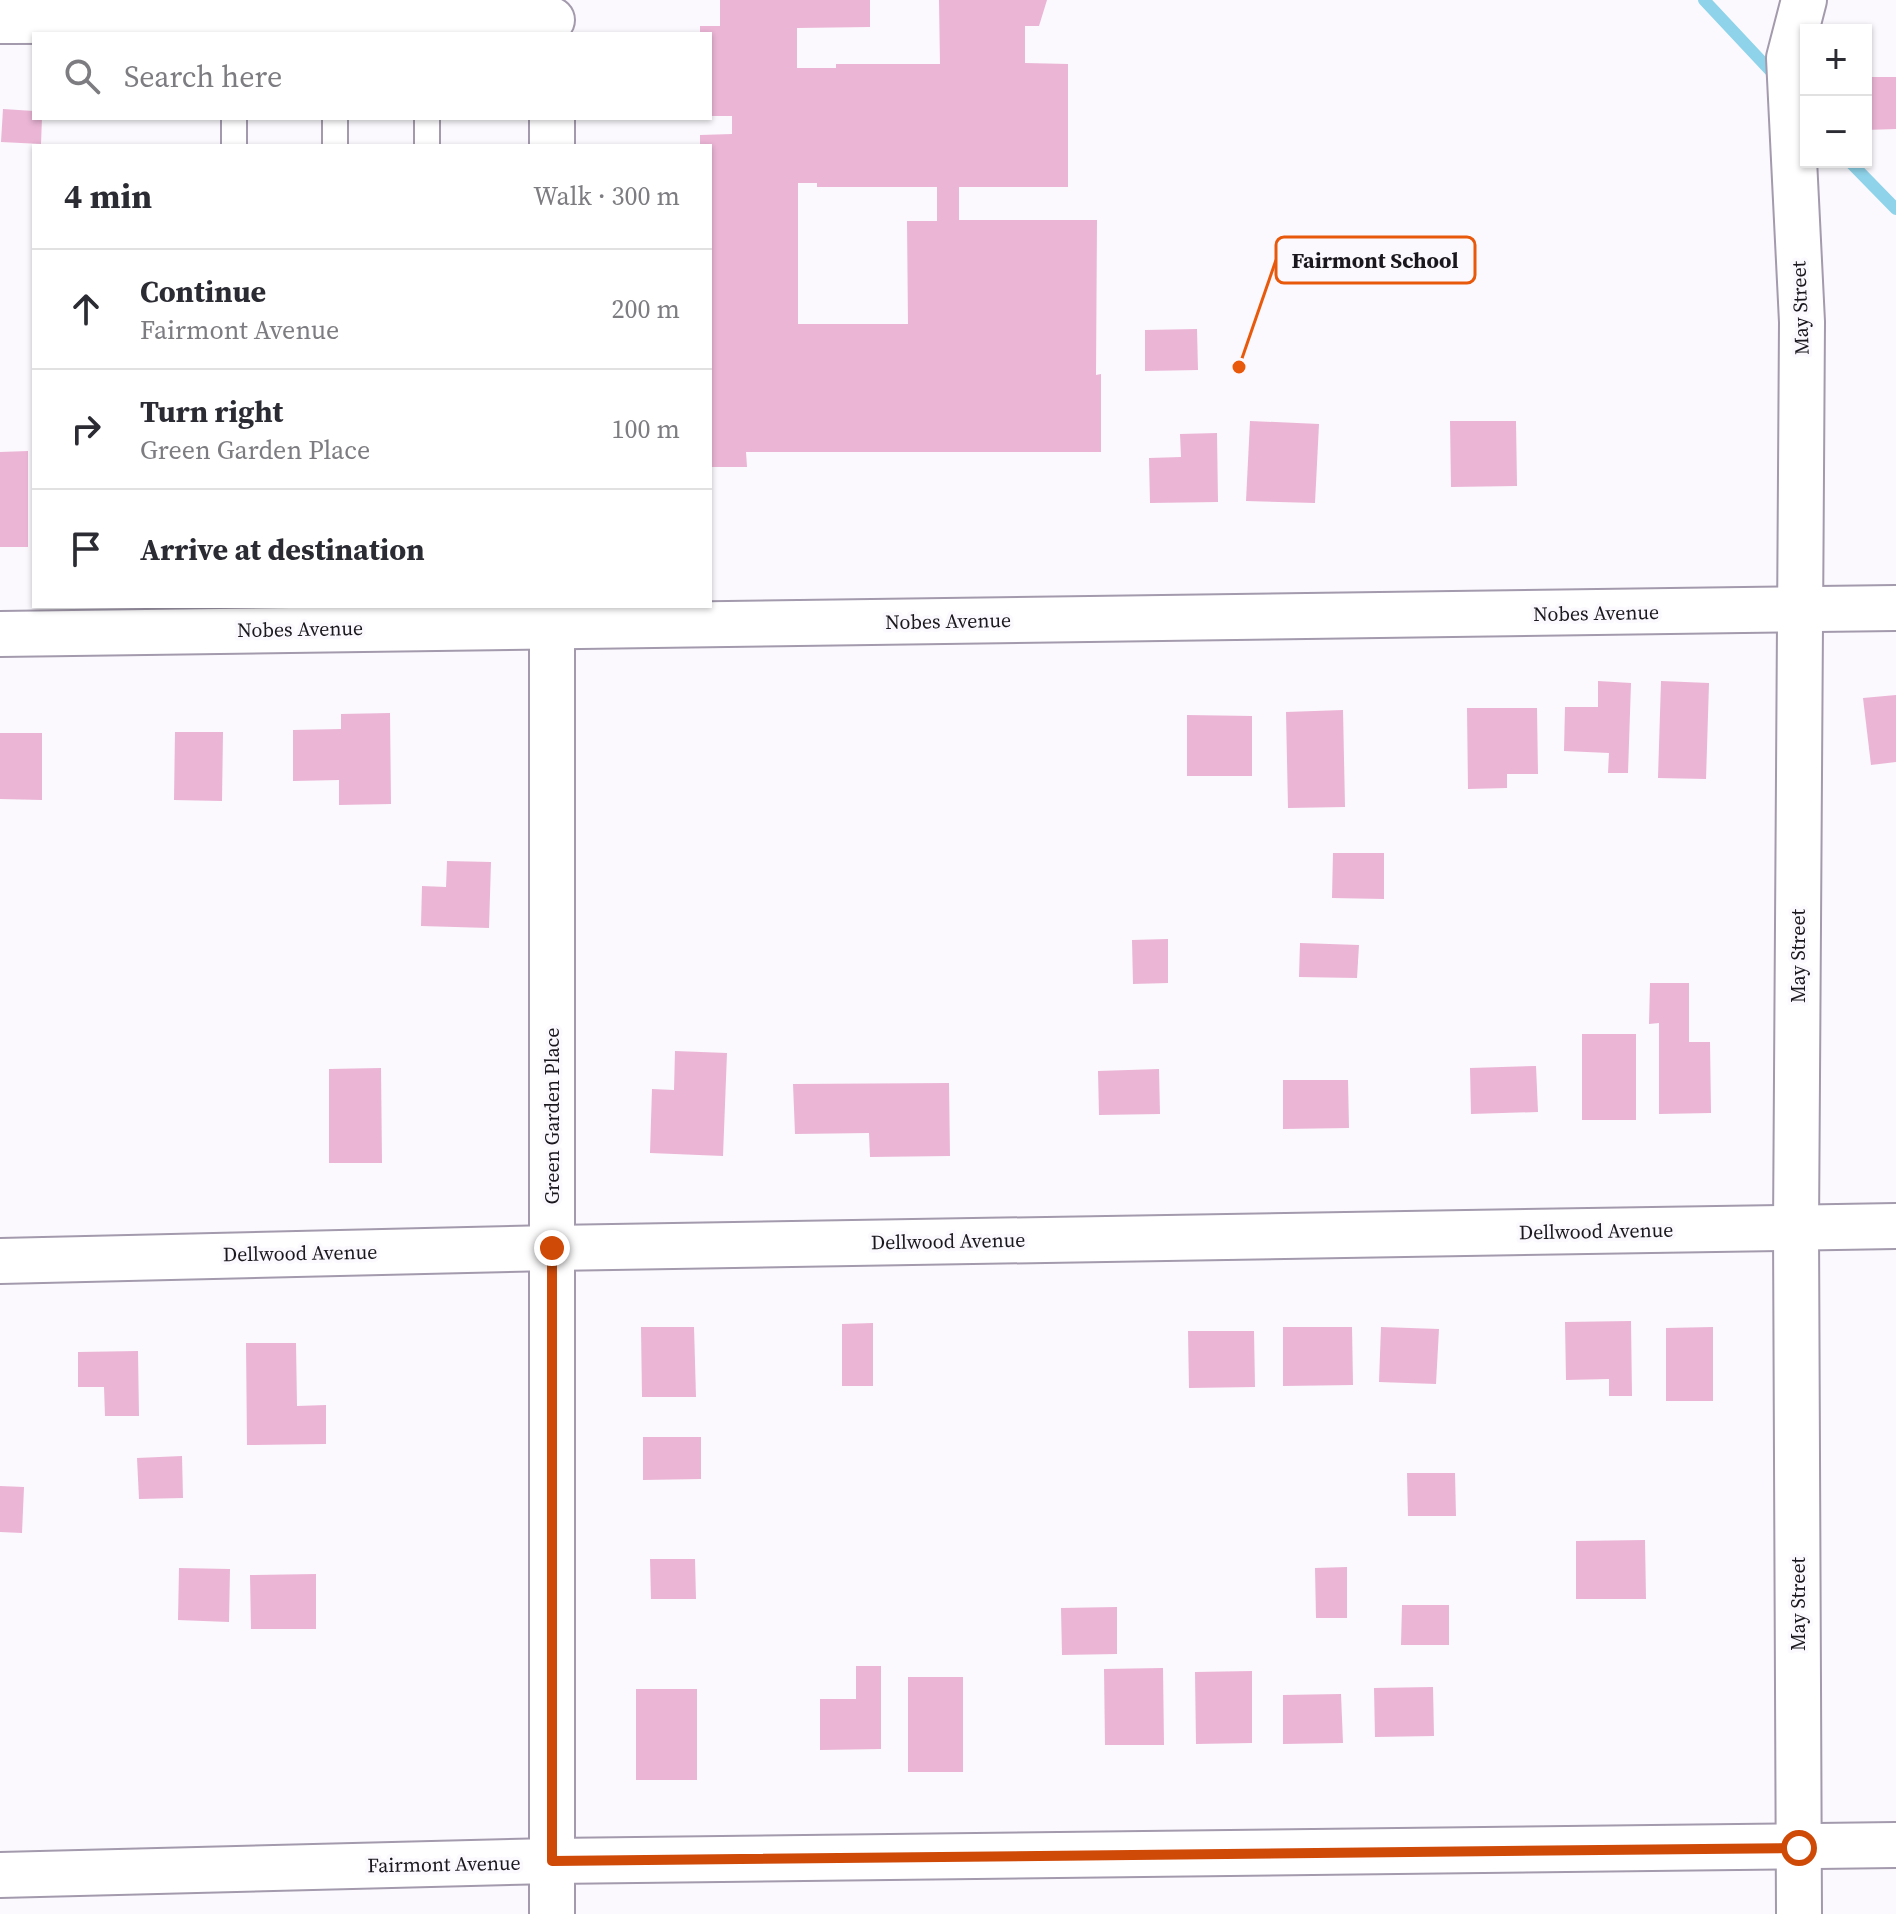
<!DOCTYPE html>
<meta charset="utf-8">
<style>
:root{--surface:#fff;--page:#f2f2f3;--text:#2b2b33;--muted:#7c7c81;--line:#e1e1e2}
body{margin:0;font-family:"Source Serif 4",serif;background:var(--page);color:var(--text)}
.controls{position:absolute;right:24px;top:24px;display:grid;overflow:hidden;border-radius:0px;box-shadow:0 2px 6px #0004}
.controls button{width:72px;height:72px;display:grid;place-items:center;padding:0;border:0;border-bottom:2px solid var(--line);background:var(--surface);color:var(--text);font:40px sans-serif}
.stop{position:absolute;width:24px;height:24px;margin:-18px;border:6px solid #cf4907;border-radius:50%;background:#fff}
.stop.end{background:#cf4907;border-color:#fff;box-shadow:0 2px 8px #0008}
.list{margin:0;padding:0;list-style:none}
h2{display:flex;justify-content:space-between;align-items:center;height:104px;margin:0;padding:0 32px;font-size:34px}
h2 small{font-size:26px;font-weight:400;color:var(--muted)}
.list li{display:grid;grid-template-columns:52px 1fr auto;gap:24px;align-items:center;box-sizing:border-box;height:120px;padding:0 32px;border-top:2px solid var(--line)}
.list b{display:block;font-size:30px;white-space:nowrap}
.list p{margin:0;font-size:26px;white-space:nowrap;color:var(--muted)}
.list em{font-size:26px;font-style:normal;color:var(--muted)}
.icon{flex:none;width:44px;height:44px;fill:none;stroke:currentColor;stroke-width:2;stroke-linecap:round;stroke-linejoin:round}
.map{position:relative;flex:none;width:1896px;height:1914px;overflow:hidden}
.search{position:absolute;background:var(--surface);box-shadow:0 2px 6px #0004;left:32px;top:32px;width:680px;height:88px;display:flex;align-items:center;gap:20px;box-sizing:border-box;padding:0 28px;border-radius:0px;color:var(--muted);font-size:30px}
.panel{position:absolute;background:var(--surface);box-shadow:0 2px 6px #0004;left:32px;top:144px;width:680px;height:464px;border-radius:0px}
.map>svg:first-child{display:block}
</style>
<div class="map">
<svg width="1896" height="1914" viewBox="0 0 1896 1914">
<rect width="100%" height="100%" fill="#fbf9fd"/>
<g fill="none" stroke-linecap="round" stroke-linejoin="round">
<!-- stream -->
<g stroke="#8ed3e9" stroke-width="12">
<polyline points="1704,0 1779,80"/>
<polyline points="1850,162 1896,209"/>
</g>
</g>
<!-- building -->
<g fill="#ebb5d6" fill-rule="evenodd">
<path d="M720 0H870V27L797 28V68H836V64H940L939 0H1047L1039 26H1025V63L1068 64V187H959V220H1097L1096 375 1101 374V452H746L747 467H710V146H700V135L732 134V116H710V34H700V26H720ZM798 183H817V187H937V221H907L908 324H798Z"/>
<polygon points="1866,77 1896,77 1896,129 1866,130"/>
<polygon points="3,109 34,111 34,118 42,118 41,144 1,142"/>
<polygon points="1197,329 1198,370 1145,371 1145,330"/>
<polygon points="1250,421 1319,424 1315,503 1246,501"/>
<polygon points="1450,421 1516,421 1517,486 1451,487"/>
<polygon points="1217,433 1218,502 1150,503 1149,458 1181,457 1180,434"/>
<polygon points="28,451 28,547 0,547 0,452"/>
<polygon points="1598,681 1631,683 1628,773 1608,773 1609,753 1564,751 1565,707 1598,707"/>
<polygon points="1661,681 1709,683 1706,779 1658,778"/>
<polygon points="1896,695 1896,762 1871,765 1863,698"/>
<polygon points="1467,708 1537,708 1538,774 1507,774 1507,788 1468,789"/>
<polygon points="1343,710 1345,807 1288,808 1286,712"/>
<polygon points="390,713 391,804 339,805 339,780 293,781 293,730 341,729 341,714"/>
<polygon points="1187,715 1252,716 1252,776 1187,776"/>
<polygon points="175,732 223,732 222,801 174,800"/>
<polygon points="0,733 42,733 42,800 0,799"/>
<polygon points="1333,853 1384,853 1384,899 1332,898"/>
<polygon points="447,861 491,862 489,928 421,926 422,886 446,887"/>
<polygon points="1168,939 1168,983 1133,984 1132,940"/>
<polygon points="1300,943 1359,945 1357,978 1299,977"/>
<polygon points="1650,983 1689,983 1689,1042 1710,1042 1711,1113 1659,1114 1659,1023 1649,1024"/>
<rect x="1582" y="1034" width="54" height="86"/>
<polygon points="675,1051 727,1053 723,1156 650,1153 652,1089 674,1090"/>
<polygon points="1536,1066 1538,1112 1471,1114 1470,1068"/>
<polygon points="381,1068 382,1163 329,1163 329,1069"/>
<polygon points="1159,1069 1160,1114 1099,1115 1098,1071"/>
<polygon points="1283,1080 1348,1080 1349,1128 1283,1129"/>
<polygon points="949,1083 950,1156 870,1157 869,1133 795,1134 793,1084"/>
<polygon points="1631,1321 1632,1396 1609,1396 1609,1379 1566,1380 1565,1322"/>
<polygon points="873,1323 873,1386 842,1386 842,1324"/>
<polygon points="641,1327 694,1327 696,1397 642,1397"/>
<polygon points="1283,1327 1352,1327 1353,1385 1283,1386"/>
<polygon points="1381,1327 1439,1329 1436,1384 1379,1382"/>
<polygon points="1713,1327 1713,1401 1666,1401 1666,1328"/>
<polygon points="1188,1331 1254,1331 1255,1387 1189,1388"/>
<polygon points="246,1343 296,1343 297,1406 326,1405 326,1444 247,1445"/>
<polygon points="138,1351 139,1416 105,1416 104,1387 78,1387 78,1352"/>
<polygon points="643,1437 701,1437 701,1479 643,1480"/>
<polygon points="182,1456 183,1498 139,1499 137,1458"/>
<polygon points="1407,1473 1455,1473 1456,1516 1408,1516"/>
<polygon points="0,1486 24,1487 22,1533 0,1532"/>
<polygon points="1645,1540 1646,1599 1576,1599 1576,1541"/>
<polygon points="650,1559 695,1559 696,1599 651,1599"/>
<polygon points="1347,1567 1347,1618 1316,1618 1315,1568"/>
<polygon points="179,1568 230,1569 229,1622 178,1620"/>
<polygon points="316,1574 316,1629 251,1629 250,1575"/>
<polygon points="1402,1605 1449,1605 1449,1645 1401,1645"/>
<polygon points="1117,1607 1117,1654 1062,1655 1061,1608"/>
<polygon points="856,1666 881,1666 881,1749 820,1750 820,1699 856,1699"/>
<polygon points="1163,1668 1164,1745 1105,1745 1104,1669"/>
<polygon points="1252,1671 1252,1743 1196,1744 1195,1672"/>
<rect x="908" y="1677" width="55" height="95"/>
<polygon points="1433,1687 1434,1736 1375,1737 1374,1688"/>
<rect x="636" y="1689" width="61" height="91"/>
<polygon points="1341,1694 1343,1743 1283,1744 1283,1695"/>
</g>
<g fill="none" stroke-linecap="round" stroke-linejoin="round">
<!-- lane casing -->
<g stroke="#a39aad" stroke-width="28">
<g id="lane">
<polyline points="234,146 234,118"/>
<polyline points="335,146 335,118"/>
<polyline points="427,146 427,118"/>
</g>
</g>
<!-- street casing -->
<g stroke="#a39aad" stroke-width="48">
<g id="street">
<polyline points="0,21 552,20"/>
<polyline points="552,146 552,118"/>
<polyline points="552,606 552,1914"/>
<polyline points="0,634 1896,608"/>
<polyline points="0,1261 552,1248 1896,1226"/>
<polyline points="0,1875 552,1861 1896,1845"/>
<polyline points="1799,1914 1796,1228 1802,322 1789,58 1804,0"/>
</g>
</g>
<!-- lane -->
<use href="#lane" stroke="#fff" stroke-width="24"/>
<!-- street -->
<use href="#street" stroke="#fff" stroke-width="44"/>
</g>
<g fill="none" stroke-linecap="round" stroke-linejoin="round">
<!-- route -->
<polyline stroke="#cf4907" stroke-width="10" points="552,1248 552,1861 1799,1848"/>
</g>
<g text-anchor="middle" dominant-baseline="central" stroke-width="7" stroke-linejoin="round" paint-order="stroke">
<!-- street labels -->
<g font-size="20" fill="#1b171e" stroke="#fbf9fd">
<text transform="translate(1800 308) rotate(-92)">May Street</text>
<text transform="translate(1596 613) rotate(-1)">Nobes Avenue</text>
<text transform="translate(948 621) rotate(-1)">Nobes Avenue</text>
<text transform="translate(300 629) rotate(-1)">Nobes Avenue</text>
<text transform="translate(1798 956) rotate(-90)">May Street</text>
<text transform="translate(552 1116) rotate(-90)">Green Garden Place</text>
<text transform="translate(1596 1231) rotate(-1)">Dellwood Avenue</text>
<text transform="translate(948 1241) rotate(-1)">Dellwood Avenue</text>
<text transform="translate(300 1253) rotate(-1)">Dellwood Avenue</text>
<text transform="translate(1798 1604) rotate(-90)">May Street</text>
<text transform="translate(444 1864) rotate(-1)">Fairmont Avenue</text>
</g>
</g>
<!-- callouts -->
<path fill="none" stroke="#e8590c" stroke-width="3" d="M1239 367L1276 260"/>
<circle fill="#e8590c" stroke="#fbf9fd" stroke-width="3" cx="1239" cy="367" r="8"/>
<rect fill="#fbf9fd" stroke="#e8590c" stroke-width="3" x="1276" y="237" width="199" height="46" rx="8"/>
<g font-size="22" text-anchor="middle" font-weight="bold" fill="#1b171e">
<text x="1375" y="268">Fairmont School</text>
</g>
</svg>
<div class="controls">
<button>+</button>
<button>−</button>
</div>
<div class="stop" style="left:1799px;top:1848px"></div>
<div class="stop end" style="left:552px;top:1248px"></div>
<div class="search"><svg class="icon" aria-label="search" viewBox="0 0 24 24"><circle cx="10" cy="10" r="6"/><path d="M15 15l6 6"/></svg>Search here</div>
<section class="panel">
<h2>4 min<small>Walk · 300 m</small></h2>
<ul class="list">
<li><svg class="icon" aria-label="ahead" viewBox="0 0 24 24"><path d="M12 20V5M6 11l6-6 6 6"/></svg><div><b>Continue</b><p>Fairmont Avenue</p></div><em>200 m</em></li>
<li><svg class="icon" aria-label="right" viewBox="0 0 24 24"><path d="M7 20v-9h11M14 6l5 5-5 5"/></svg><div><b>Turn right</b><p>Green Garden Place</p></div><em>100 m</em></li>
<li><svg class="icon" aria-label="arrive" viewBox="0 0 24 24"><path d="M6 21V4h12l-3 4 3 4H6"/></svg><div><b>Arrive at destination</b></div></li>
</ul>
</section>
</div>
